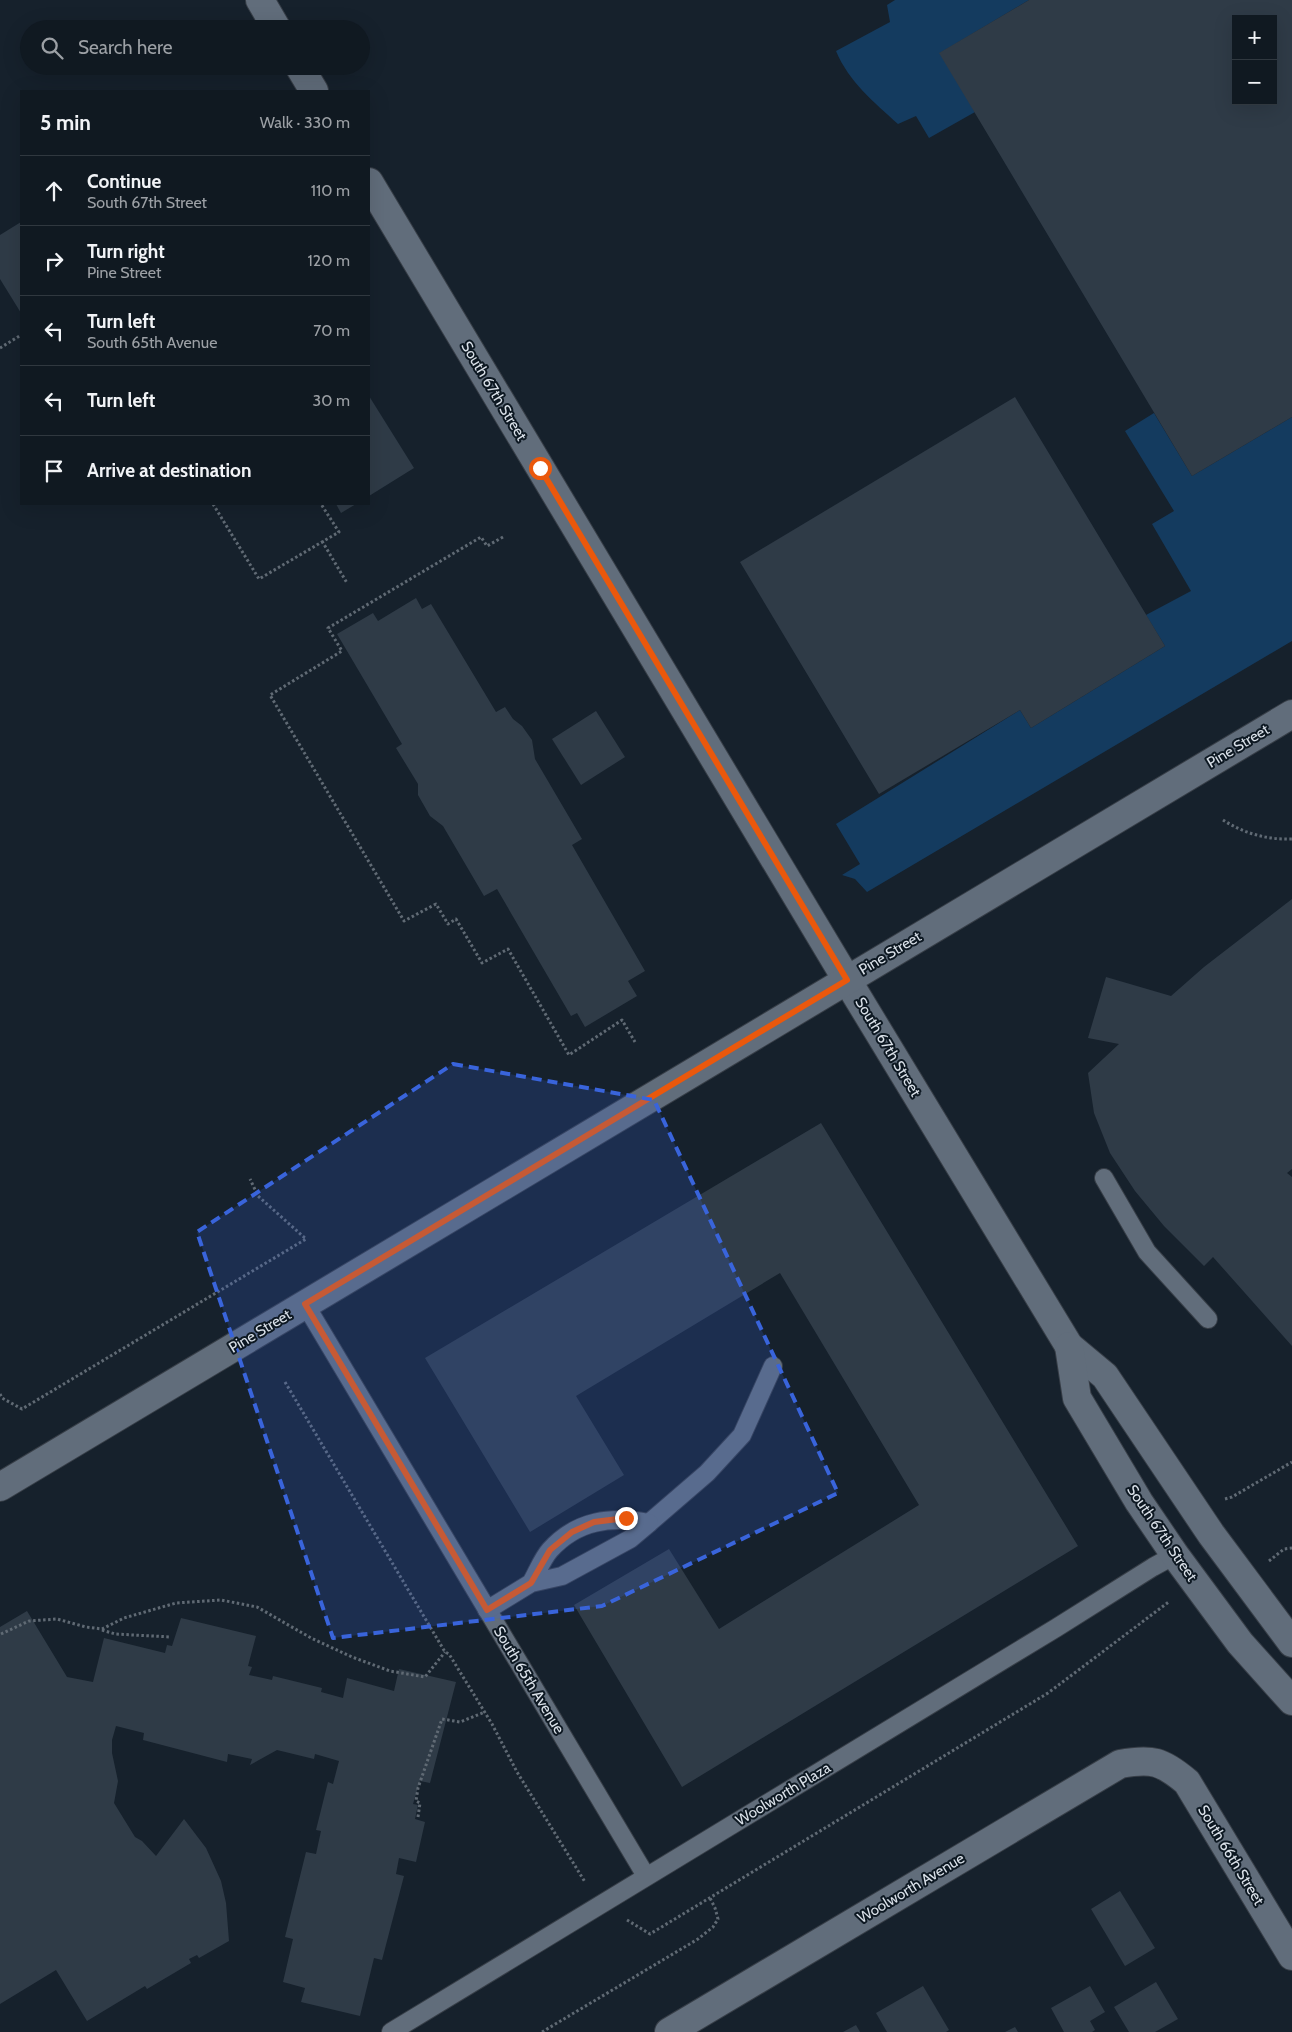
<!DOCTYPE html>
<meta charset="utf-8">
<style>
:root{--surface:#101921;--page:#19222a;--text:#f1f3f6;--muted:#9ca0a5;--line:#30383f}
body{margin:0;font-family:Cabin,sans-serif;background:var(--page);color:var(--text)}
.controls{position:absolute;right:15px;top:15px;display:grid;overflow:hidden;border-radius:0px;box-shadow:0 5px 20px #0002}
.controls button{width:45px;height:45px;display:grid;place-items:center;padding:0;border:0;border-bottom:1px solid var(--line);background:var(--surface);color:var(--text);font:25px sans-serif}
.stop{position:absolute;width:15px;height:15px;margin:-11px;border:4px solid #ea580c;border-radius:50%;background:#fff}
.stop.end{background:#ea580c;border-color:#fff;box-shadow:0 1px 5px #0008}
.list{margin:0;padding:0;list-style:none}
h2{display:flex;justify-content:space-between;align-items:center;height:65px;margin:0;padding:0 20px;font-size:21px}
h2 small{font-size:16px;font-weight:400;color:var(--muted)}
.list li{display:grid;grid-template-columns:32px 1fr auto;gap:15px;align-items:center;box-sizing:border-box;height:70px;padding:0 20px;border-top:1px solid var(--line)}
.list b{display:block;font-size:19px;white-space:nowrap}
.list p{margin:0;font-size:16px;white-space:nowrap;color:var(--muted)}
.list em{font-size:16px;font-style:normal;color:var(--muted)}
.icon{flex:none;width:28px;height:28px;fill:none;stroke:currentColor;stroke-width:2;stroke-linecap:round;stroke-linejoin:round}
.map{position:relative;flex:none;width:1292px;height:2032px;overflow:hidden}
.search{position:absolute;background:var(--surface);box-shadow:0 5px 20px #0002;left:20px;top:20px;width:350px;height:55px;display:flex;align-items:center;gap:12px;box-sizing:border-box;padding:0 18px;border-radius:28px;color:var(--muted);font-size:19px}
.panel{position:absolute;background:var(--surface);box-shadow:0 5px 20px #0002;left:20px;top:90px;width:350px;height:415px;border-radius:0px}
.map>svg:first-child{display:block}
</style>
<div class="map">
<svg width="1292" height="2032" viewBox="0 0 1292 2032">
<rect width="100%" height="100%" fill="#16212c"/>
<!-- green -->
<g fill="#143b5f">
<path d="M895 0H1029L940 53 975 112 929 138 916 116 898 124C874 102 849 82 836 51L890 22 887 5Z"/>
<polygon points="1154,413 1192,476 1292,417 1292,641 867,892 855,879 842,875 860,864 836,824 1020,710 1031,728 1165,646 1146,615 1191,591 1152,524 1174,511 1125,431"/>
</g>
<!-- building -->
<g fill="#2f3b47" fill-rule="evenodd">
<path d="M1029 0H1292V417L1192 476 939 53ZM1236 19H1273V101H1236Z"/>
<polygon points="21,222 21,313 0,279 0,235"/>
<polygon points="369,396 414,468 369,496"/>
<polygon points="1015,397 1165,646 1031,728 1020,710 879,794 740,562"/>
<polygon points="336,504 356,504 341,513"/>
<polygon points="416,598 422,609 431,604 496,712 505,707 513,719 522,726 532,740 535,759 582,839 572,845 645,971 628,981 637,996 585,1027 577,1013 571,1016 497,889 484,896 443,826 430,816 418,795 418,784 396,748 402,744 337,634 373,613 378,621"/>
<polygon points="596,711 625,757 581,785 552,739"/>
<polygon points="1292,899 1292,1169 1287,1173 1292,1177 1292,1346 1213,1257 1204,1266 1164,1226 1135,1191 1110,1153 1094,1113 1088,1073 1119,1044 1088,1038 1106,977 1171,996 1204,967"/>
<polygon points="821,1123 1078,1546 682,1787 574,1605 669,1549 719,1629 919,1505 780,1273 576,1396 624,1475 530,1532 425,1358"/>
<polygon points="27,1611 67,1677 93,1682 104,1638 165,1653 167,1645 172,1646 181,1618 256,1636 248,1666 252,1667 249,1675 272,1680 273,1676 322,1688 321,1692 343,1698 347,1678 394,1691 399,1669 456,1682 430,1783 420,1781 413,1804 418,1805 415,1819 425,1822 416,1862 399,1858 396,1874 404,1876 382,1960 374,1958 360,2016 301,2002 305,1988 283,1982 293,1939 285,1937 306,1852 316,1854 321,1831 316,1830 328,1782 333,1784 339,1761 315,1754 314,1759 277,1750 250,1765 252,1759 228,1754 227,1762 143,1740 144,1733 116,1726 112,1740 112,1753 118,1781 114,1803 135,1837 142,1841 156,1856 184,1819 206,1848 221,1881 226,1903 229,1941 199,1958 197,1955 189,1959 191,1963 147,1989 145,1986 87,2021 56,1970 0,2004 0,1627"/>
<polygon points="1120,1891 1155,1948 1125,1966 1091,1909"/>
<polygon points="1156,1982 1178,2019 1155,2032 1129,2032 1114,2007"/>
<polygon points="923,1986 949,2030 946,2032 887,2032 876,2013"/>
<polygon points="1090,1986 1105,2012 1090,2021 1095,2030 1092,2032 1064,2032 1051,2008"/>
<polygon points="856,2025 860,2032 843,2032"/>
<polygon points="1015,2027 1018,2032 1005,2032"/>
</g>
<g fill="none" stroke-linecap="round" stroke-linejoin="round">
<!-- lane casing -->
<g stroke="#373e47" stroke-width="20">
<g id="lane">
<polyline points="1104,1178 1147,1252 1208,1319"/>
<polyline points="305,1304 646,1876"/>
<polyline points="649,1523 707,1473 742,1435 773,1366"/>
<path d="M487 1610 531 1583 562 1576 630 1539 649 1523C611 1516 577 1520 550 1550 542 1559 537 1573 531 1583"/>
<polyline points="391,2032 1056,1628 1153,1567 1175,1555"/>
</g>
</g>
<!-- street casing -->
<g stroke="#373e47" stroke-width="30">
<path id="street" d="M669 2032 1120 1764C1152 1758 1162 1761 1187 1782L1292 1956"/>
</g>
<!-- secondary casing -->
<g stroke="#373e47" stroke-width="30">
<g id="secondary">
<polyline points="260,0 277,29"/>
<polyline points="299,66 314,91"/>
<polyline points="369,182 847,980 1069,1346 1105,1376 1211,1534 1292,1643"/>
<polyline points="1069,1346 1077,1398 1139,1502 1175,1555 1240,1643 1292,1701"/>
<polyline points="0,1487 1292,714"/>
</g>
</g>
<!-- path -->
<g stroke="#606a74" stroke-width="3" stroke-dasharray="2.5 2.5" stroke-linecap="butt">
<polyline points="0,348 21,335"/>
<polyline points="213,504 259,579 339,532 321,504"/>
<polyline points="503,537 487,546 481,537 328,628 342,651 270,695 404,921 436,904 448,924 456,919 482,963 508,949 569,1055 622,1020 635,1042"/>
<polyline points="322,541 347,583"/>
<path d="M1223 820C1243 833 1267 840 1292 839"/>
<polyline points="285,1382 445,1652 449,1654 492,1724 517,1772 585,1882"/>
<polyline points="0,1394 2,1398 22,1409 306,1239 258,1196 250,1179"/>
<polyline points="1225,1499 1232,1497 1292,1462"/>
<polyline points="1269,1561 1284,1549 1292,1548"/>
<polyline points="102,1630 115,1634 171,1637"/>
<polyline points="1,1634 29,1621 57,1619 86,1627 102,1629 124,1618 176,1603 221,1600 257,1607 311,1638 352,1657 390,1671 425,1677 445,1652"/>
<polyline points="418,1817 420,1803 416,1801 418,1788 442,1719 460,1722 485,1712"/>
<polyline points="627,1920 650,1934 1048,1693 1170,1601"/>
<polyline points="542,2032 698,1939 713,1927 718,1919 715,1908 710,1898"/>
</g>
<!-- lane -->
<use href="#lane" stroke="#616d7b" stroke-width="18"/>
<!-- street -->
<use href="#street" stroke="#616d7b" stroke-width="28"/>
<!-- secondary -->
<use href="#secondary" stroke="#616d7b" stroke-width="28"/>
</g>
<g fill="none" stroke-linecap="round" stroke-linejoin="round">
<!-- route -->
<polyline stroke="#ea580c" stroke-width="6" points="540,468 847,980 305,1304 487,1610 531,1583 550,1550 572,1532 594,1522 626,1518"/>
</g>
<!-- marked area -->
<path fill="#3964db" fill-opacity="0.2" stroke="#3964db" stroke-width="4" stroke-dasharray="10 6" stroke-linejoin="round" d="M453 1064 654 1100 838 1493 602 1606 333 1638 197 1232Z"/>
<g text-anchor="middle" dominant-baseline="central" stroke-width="4" stroke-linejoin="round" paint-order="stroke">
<!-- street labels -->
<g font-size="15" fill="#dae1e9" stroke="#0d1822">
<text transform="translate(494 391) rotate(59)">South 67th Street</text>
<text transform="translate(1238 746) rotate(-31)">Pine Street</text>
<text transform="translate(890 953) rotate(-31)">Pine Street</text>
<text transform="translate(888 1047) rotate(59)">South 67th Street</text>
<text transform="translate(260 1331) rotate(-31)">Pine Street</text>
<text transform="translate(1162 1533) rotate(56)">South 67th Street</text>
<text transform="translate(529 1680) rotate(59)">South 65th Avenue</text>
<text transform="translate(783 1794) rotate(-31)">Woolworth Plaza</text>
<text transform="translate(1231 1855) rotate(59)">South 66th Street</text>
<text transform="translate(911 1888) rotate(-31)">Woolworth Avenue</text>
</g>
</g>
</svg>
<div class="controls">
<button>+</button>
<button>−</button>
</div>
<div class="stop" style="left:540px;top:468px"></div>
<div class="stop end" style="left:626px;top:1518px"></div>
<div class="search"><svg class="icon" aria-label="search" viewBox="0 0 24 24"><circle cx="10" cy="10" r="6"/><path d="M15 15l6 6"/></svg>Search here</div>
<section class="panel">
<h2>5 min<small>Walk · 330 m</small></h2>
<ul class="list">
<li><svg class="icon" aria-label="ahead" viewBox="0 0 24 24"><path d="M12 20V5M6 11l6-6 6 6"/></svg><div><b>Continue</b><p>South 67th Street</p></div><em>110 m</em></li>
<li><svg class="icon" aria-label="right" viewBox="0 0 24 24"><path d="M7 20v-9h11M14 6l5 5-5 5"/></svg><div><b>Turn right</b><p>Pine Street</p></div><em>120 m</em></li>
<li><svg class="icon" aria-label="left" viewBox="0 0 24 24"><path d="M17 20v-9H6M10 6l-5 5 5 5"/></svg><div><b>Turn left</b><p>South 65th Avenue</p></div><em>70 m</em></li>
<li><svg class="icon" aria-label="left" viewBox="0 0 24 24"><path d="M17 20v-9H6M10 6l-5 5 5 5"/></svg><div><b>Turn left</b></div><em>30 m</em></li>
<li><svg class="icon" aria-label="arrive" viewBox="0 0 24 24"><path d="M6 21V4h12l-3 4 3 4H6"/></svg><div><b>Arrive at destination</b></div></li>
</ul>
</section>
</div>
